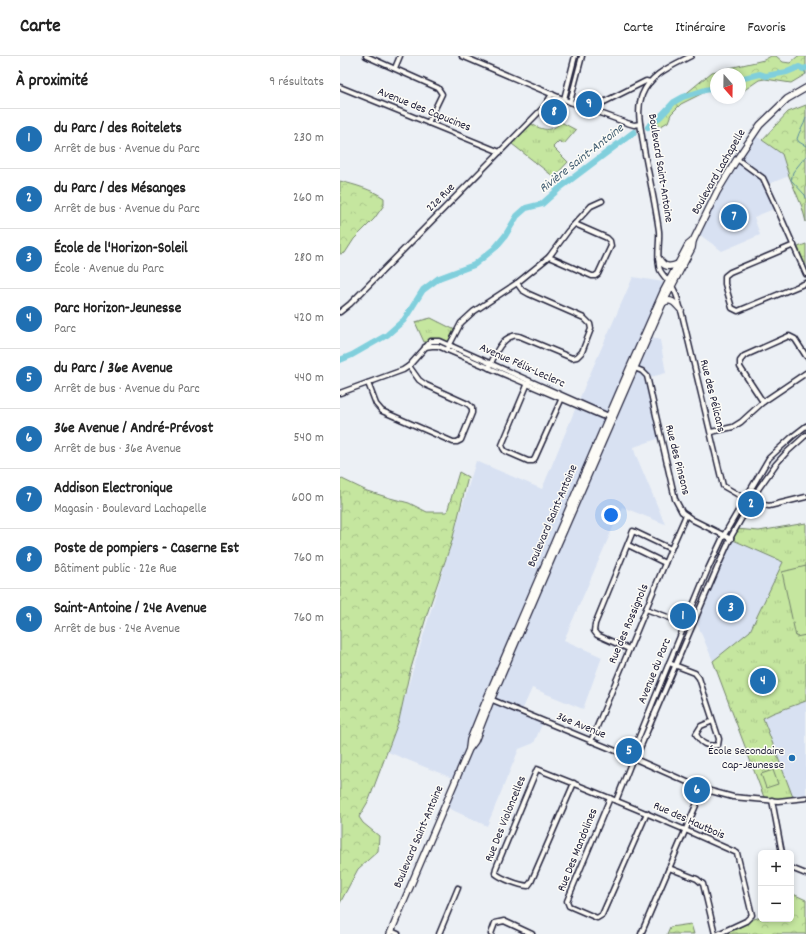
<!DOCTYPE html>
<html lang="fr">
<meta charset="utf-8">
<style>
:root{--surface:#fff;--page:#f6f6f6;--text:#222;--muted:#767676;--line:#e0e0e0;--accent:#1f6fb2}
body{margin:0;font-family:Dekko,sans-serif;background:var(--page);color:var(--text)}
.controls{position:absolute;right:12px;bottom:12px;display:grid;overflow:hidden;border-radius:6px;box-shadow:0 2px 6px #0003}
.controls button{width:36px;height:36px;display:grid;place-items:center;padding:0;border:0;border-bottom:1px solid var(--line);background:var(--surface);color:var(--text);font:20px sans-serif}
.compass{position:absolute;left:370px;top:12px;width:36px;height:36px;border-radius:50%;background:var(--surface);box-shadow:0 2px 6px #0003;rotate:160deg}
.you{position:absolute;left:271px;top:459px;width:14px;height:14px;margin:-10px;border:3px solid #fff;border-radius:50%;background:#1a73e8;box-shadow:0 0 0 6px #1a73e833}
.badge{display:grid;place-items:center;width:26px;height:26px;border-radius:50%;background:var(--accent);color:#fff;font-size:13px;font-weight:700}
.pin{position:absolute;translate:-50% -50%;border:2px solid #fff;box-shadow:0 1px 4px #0006}
.list{margin:0;padding:0;list-style:none}
h2{display:flex;justify-content:space-between;align-items:center;height:52px;margin:0;padding:0 16px;font-size:17px}
h2 small{font-size:13px;font-weight:400;color:var(--muted)}
.list li{display:grid;grid-template-columns:26px 1fr auto;gap:12px;align-items:center;box-sizing:border-box;height:60px;padding:0 16px;border-top:1px solid var(--line)}
.list b{display:block;font-size:15px;white-space:nowrap}
.list p{margin:0;font-size:13px;white-space:nowrap;color:var(--muted)}
.list em{font-size:13px;font-style:normal;color:var(--muted)}
.map{position:relative;flex:none;width:466px;height:878px;overflow:hidden}
header{display:flex;align-items:center;gap:24px;box-sizing:border-box;height:56px;padding:0 20px;background:var(--surface);border-bottom:1px solid var(--line)}
header strong{font-size:19px}
nav{display:flex;gap:22px;margin-inline-start:auto;font-size:14px}
main{display:flex}
aside{flex:1;background:var(--surface)}
.map>svg:first-child{display:block}
</style>
<header>
<strong>Carte</strong>
<nav><a>Carte</a><a>Itinéraire</a><a>Favoris</a></nav>
</header>
<main>
<aside>
<h2>À proximité<small>9 résultats</small></h2>
<ul class="list">
<li><span class="badge">1</span><div><b>du Parc / des Roitelets</b><p>Arrêt de bus · Avenue du Parc</p></div><em>230 m</em></li>
<li><span class="badge">2</span><div><b>du Parc / des Mésanges</b><p>Arrêt de bus · Avenue du Parc</p></div><em>260 m</em></li>
<li><span class="badge">3</span><div><b>École de l'Horizon-Soleil</b><p>École · Avenue du Parc</p></div><em>280 m</em></li>
<li><span class="badge">4</span><div><b>Parc Horizon-Jeunesse</b><p>Parc</p></div><em>420 m</em></li>
<li><span class="badge">5</span><div><b>du Parc / 36e Avenue</b><p>Arrêt de bus · Avenue du Parc</p></div><em>440 m</em></li>
<li><span class="badge">6</span><div><b>36e Avenue / André-Prévost</b><p>Arrêt de bus · 36e Avenue</p></div><em>540 m</em></li>
<li><span class="badge">7</span><div><b>Addison Electronique</b><p>Magasin · Boulevard Lachapelle</p></div><em>600 m</em></li>
<li><span class="badge">8</span><div><b>Poste de pompiers - Caserne Est</b><p>Bâtiment public · 22e Rue</p></div><em>760 m</em></li>
<li><span class="badge">9</span><div><b>Saint-Antoine / 24e Avenue</b><p>Arrêt de bus · 24e Avenue</p></div><em>760 m</em></li>
</ul>
</aside>
<div class="map">
<svg width="466" height="878" viewBox="0 0 466 878">
<defs>
<pattern id="forest-crowns" width="20" height="18" patternUnits="userSpaceOnUse"><rect width="20" height="18" fill="#c5e69f"/><path d="M2 6a3 3 0 1 1 6 0M12 15a3 3 0 1 1 6 0" fill="none" stroke="#a9c58a"/></pattern>
<pattern id="park-tufts" width="24" height="20" patternUnits="userSpaceOnUse"><rect width="24" height="20" fill="#c5e69f"/><path d="M3 7l-1-3M5 7V3M7 7l1-3M15 17l-1-3M17 17v-4M19 17l1-3" fill="none" stroke="#a9c58a"/></pattern>
</defs>
<rect width="100%" height="100%" fill="#ecf0f5"/>
<filter id="ink" filterUnits="userSpaceOnUse"><feTurbulence type="fractalNoise" baseFrequency=".025" numOctaves="2"/><feDisplacementMap in="SourceGraphic" scale="8" xChannelSelector="R" yChannelSelector="G"/><feConvolveMatrix kernelMatrix="1 2 1 2 8 2 1 2 1" color-interpolation-filters="sRGB"/></filter>
<g filter="url(#ink)">
<!-- built -->
<g fill="#d8e1f2">
<polygon points="416,80 442,98 449,120 426,129 436,152 414,161 420,179 382,195 356,176 408,87"/>
<polygon points="293,221 323,226 318,243 303,277 320,284 326,317 307,322 320,382 294,391 295,397 325,468 282,451 224,584 262,601 243,653 192,632 181,657 203,666 194,687 179,693 147,770 106,751 117,724 48,696 136,405 202,433 246,327"/>
<polygon points="391,483 444,506 410,576 373,605 355,563"/>
<polygon points="466,645 466,742 454,744 422,662 433,657"/>
</g>
<!-- forest -->
<g fill="url(#forest-crowns)" stroke="#74846d">
<polygon points="431,0 436,0 443,6 450,7 458,0 466,0 466,18 451,27 425,23 419,24 403,35 400,36 400,18 376,18 376,32 373,32 341,48 331,58 328,66 321,70 315,68 331,50 372,16 424,4"/>
<polygon points="466,49 466,166 462,151 449,120 442,98 422,84 448,56"/>
<path d="M0 125C15 129 31 133 44 142V149L34 163 14 183 5 197 0 198Z"/>
<polygon points="466,188 466,212 458,191"/>
<polygon points="119,416 128,421 112,485 88,555 69,619 59,664 29,744 19,761 23,767 39,780 38,795 18,813 0,847 0,422 27,435 50,442 69,447 87,456 107,456"/>
<polygon points="451,837 466,844 466,878 377,878 407,865 421,861 421,863 451,863"/>
<polygon points="351,868 354,878 327,878 330,871"/>
</g>
<!-- park -->
<g fill="url(#park-tufts)" stroke="#74846d">
<path d="M221 66 236 74 224 88 219 85 213 91 228 106 214 121 172 88 191 68C203 74 211 77 221 66Z"/>
<polygon points="91,262 117,275 110,289 91,285 84,286 75,266"/>
<polygon points="466,467 466,645 433,657 423,662 454,744 425,744 373,605 410,575 443,506 391,483 396,473 419,475"/>
</g>
<!-- garden -->
<g fill="#c5e69f" stroke="#74846d">
<polygon points="466,510 466,579 456,581 442,516"/>
<polygon points="433,714 438,728 426,732 421,718"/>
</g>
<g fill="none" stroke-linecap="round" stroke-linejoin="round">
<!-- stream -->
<g stroke="#5a8a9c" stroke-width="1">
<polyline points="463,13 466,18"/>
<path d="M466 62C464 70 459 75 457 83L459 86 466 90"/>
<polyline points="466,100 453,116 451,124 465,139 466,142"/>
</g>
<!-- river -->
<g stroke="#80cfdc" stroke-width="6">
<polyline points="400,23 420,18 426,20 447,16 459,11 463,13 466,12"/>
<polyline points="308,71 320,61 334,46 343,41 365,34 376,32"/>
<polyline points="0,304 12,299 47,279 64,264 83,234 99,222 134,209 155,192 165,180 177,160 186,152 202,148 221,131 294,76"/>
</g>
<!-- minor casing -->
<g stroke="#22223b" stroke-width="7">
<g id="minor">
<polyline points="26,0 98,32 102,38 88,67"/>
<polyline points="122,0 230,46 287,67 294,69 300,68"/>
<path d="M351 0C332 10 310 18 302 39 296 55 301 71 303 87 308 117 315 145 319 175 320 187 316 202 320 214 323 220 328 224 331 229 337 236 338 245 341 254L383 430 411 446 429 450 466 441"/>
<polyline points="55,12 60,0"/>
<polyline points="0,31 160,96"/>
<polyline points="224,43 235,0"/>
<polyline points="230,46 242,0"/>
<polyline points="256,55 260,48 306,25 310,26"/>
<polyline points="397,103 423,122 437,152 466,218"/>
<polyline points="454,189 390,216 385,220 385,228 392,252 398,255 466,227"/>
<polyline points="209,201 252,220 255,220 258,218 271,190 270,185 267,182 235,168"/>
<polyline points="0,256 10,248 204,51 212,38"/>
<polyline points="85,291 92,290 98,290 262,360"/>
<polyline points="107,294 121,267 133,256 177,227 209,201 228,175 251,150 262,145"/>
<polyline points="292,311 302,315 307,320 335,443 342,456 353,464 391,483"/>
<path d="M149 312C154 301 160 283 173 280 175 279 177 280 179 280L232 302 237 301 242 296 251 273 250 268 244 262 189 238 182 234 177 227"/>
<polyline points="28,327 36,348 42,355 113,386 117,386 121,384 132,357 132,352 128,348 86,329 79,324 69,310"/>
<polyline points="188,327 162,389 163,392 165,395 188,405 193,405 195,402 222,342"/>
<polyline points="0,337 63,314 69,310 91,285 100,285 271,361"/>
<polyline points="423,346 400,311 400,305 404,300 449,280 455,283 466,300"/>
<polyline points="371,376 393,371 401,366 423,346 466,317"/>
<polyline points="288,489 325,507"/>
<polyline points="306,553 352,570"/>
<polyline points="289,593 257,579 254,575 255,568 293,475 331,493"/>
<path d="M329 607 355 617 359 622 379 683 378 689C367 691 361 688 356 678L361 670 373 665"/>
<polyline points="150,643 293,702 363,733 393,741 415,743 438,745 466,742"/>
<polyline points="251,685 331,493 346,459"/>
<polyline points="293,702 292,698 329,607 368,513 384,479 429,402 453,380 466,370"/>
<path d="M234 727 191 826 188 830C179 829 162 823 155 817L156 812 197 713C264 739 331 767 397 797L412 859 406 865 378 878"/>
<polyline points="270,742 227,845 229,850 257,862 262,859 307,757"/>
<polyline points="432,744 442,797"/>
<polyline points="276,745 293,702 297,699 378,510 392,479 419,432 436,408 446,397 466,379"/>
<polyline points="329,812 357,823 363,828 375,878"/>
<polyline points="451,812 466,818"/>
<polyline points="51,875 58,878"/>
<polyline points="99,878 118,832"/>
<polyline points="151,878 155,867 164,865 192,878"/>
<polyline points="301,878 363,733"/>
</g>
</g>
<!-- major casing -->
<g stroke="#22223b" stroke-width="8">
<g id="major">
<path d="M319 203C324 211 329 212 338 208"/>
<path d="M323 247C331 241 336 248 341 254"/>
<polyline points="129,692 130,684 147,642 290,311 323,236 348,189 353,185"/>
<polyline points="50,878 129,693 135,685 151,644 218,488 323,247 352,192 353,185 377,136 397,103 420,69 447,43 466,32"/>
</g>
</g>
<!-- minor -->
<use href="#minor" stroke="#fdfcf7" stroke-width="4"/>
<!-- major -->
<use href="#major" stroke="#fdfcf7" stroke-width="5.5"/>
</g>
</g>
<!-- markers -->
<circle fill="#1f6fb2" stroke="#fdfcf7" stroke-width="1.5" cx="452" cy="702" r="4"/>
<g text-anchor="middle" dominant-baseline="central" stroke-width="3" stroke-linejoin="round" paint-order="stroke">
<!-- street labels -->
<g font-size="12" fill="#22223b" stroke="#fdfcf7">
<text transform="translate(84 54) rotate(22)">Avenue des Capucines</text>
<text transform="translate(320 112) rotate(81)">Boulevard Saint-Antoine</text>
<text transform="translate(379 116) rotate(-60)">Boulevard Lachapelle</text>
<text transform="translate(101 142) rotate(-45)">22e Rue</text>
<text transform="translate(182 310) rotate(24)">Avenue Félix-Leclerc</text>
<text transform="translate(372 340) rotate(76)">Rue des Pélicans</text>
<text transform="translate(337 404) rotate(76)">Rue des Pinsons</text>
<text transform="translate(213 460) rotate(-67)">Boulevard Saint-Antoine</text>
<text transform="translate(289 568) rotate(-67)">Rue des Rossignols</text>
<text transform="translate(315 615) rotate(-68)">Avenue du Parc</text>
<text transform="translate(241 670) rotate(22)">36e Avenue</text>
<text transform="translate(166 763) rotate(-68)">Rue Des Violoncelles</text>
<text transform="translate(349 765) rotate(24)">Rue des Hautbois</text>
<text transform="translate(79 781) rotate(-67)">Boulevard Saint-Antoine</text>
<text transform="translate(238 794) rotate(-68)">Rue Des Mandolines</text>
</g>
<!-- poi labels -->
<g font-size="12" fill="#22223b" stroke="#fdfcf7" text-anchor="end">
<text x="444" y="695">École Secondaire<tspan x="444" dy="14">Cap-Jeunesse</tspan></text>
</g>
<!-- water labels -->
<g font-size="13" font-style="italic" fill="#435f73" stroke="#fdfcf7">
<text transform="translate(242 103) rotate(-38)">Rivière Saint-Antoine</text>
</g>
</g>
</svg>
<div class="controls">
<button>+</button>
<button>−</button>
</div>
<svg class="compass" viewBox="-18 -18 36 36"><path d="M0-13l5 13h-10z" fill="#e53935"/><path d="M0 13l5-13h-10z" fill="#767676"/></svg>
<div class="you"></div>
<div class="pin badge" style="left:343px;top:560px">1</div>
<div class="pin badge" style="left:411px;top:448px">2</div>
<div class="pin badge" style="left:391px;top:552px">3</div>
<div class="pin badge" style="left:423px;top:625px">4</div>
<div class="pin badge" style="left:289px;top:695px">5</div>
<div class="pin badge" style="left:357px;top:734px">6</div>
<div class="pin badge" style="left:394px;top:161px">7</div>
<div class="pin badge" style="left:214px;top:56px">8</div>
<div class="pin badge" style="left:249px;top:48px">9</div>
</div>
</main>
